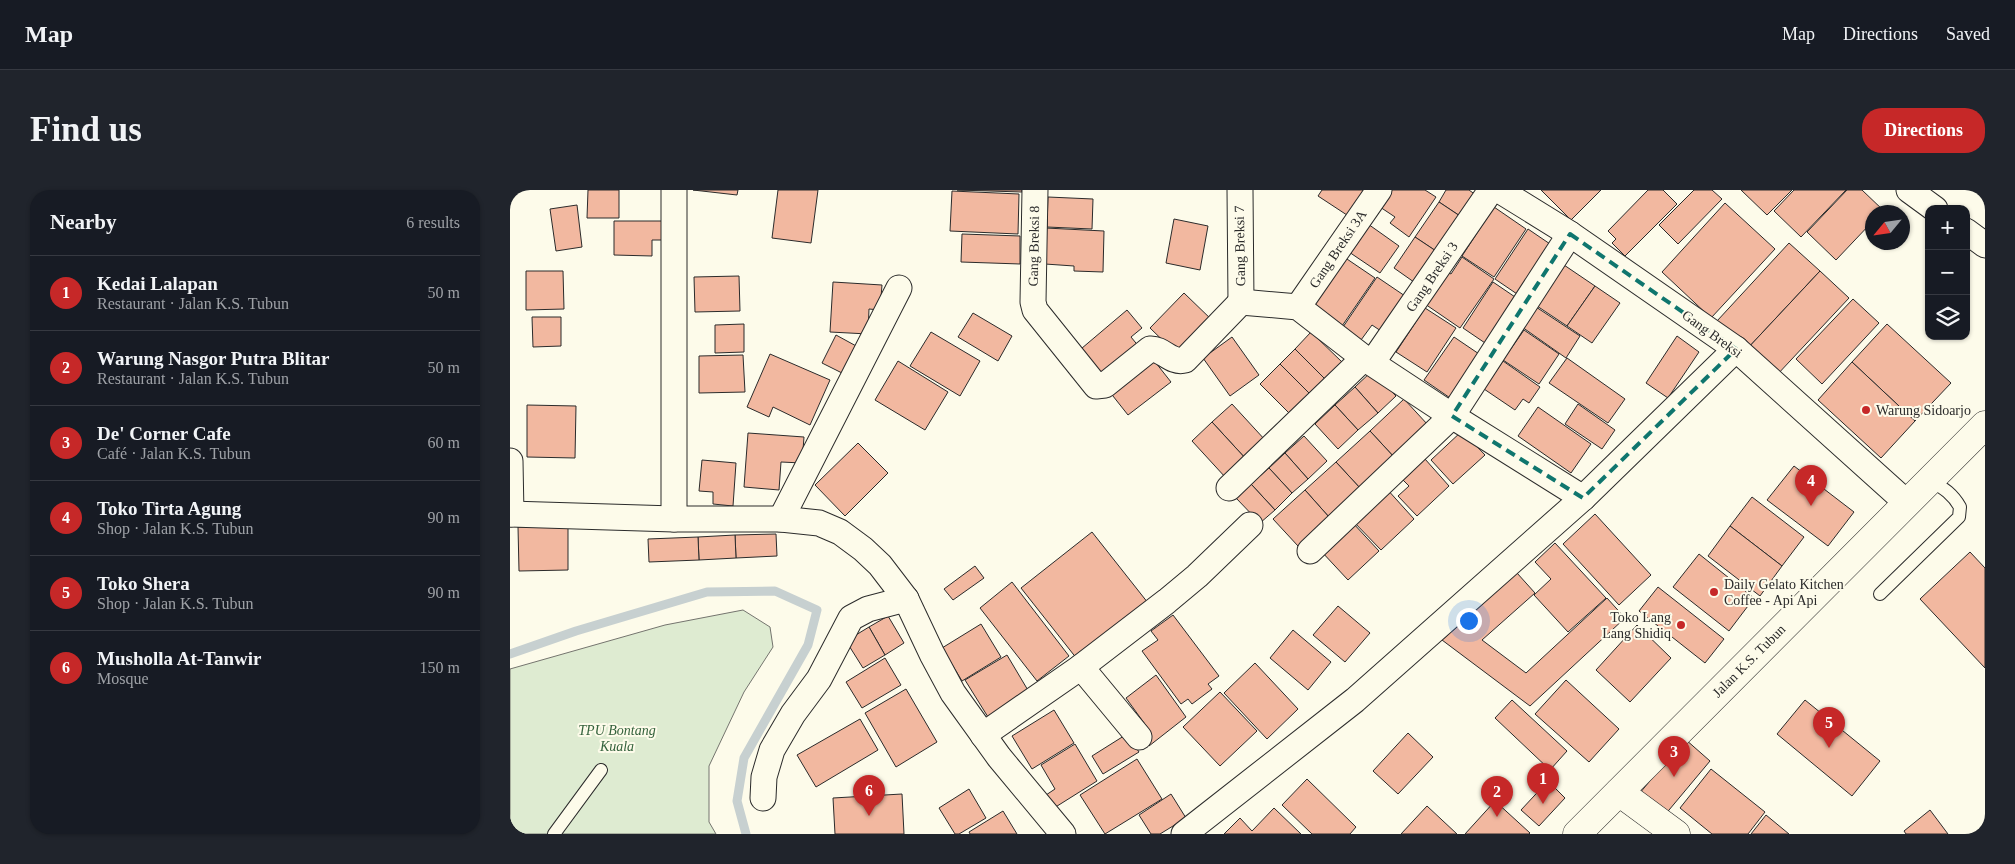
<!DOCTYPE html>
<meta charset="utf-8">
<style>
:root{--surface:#171b24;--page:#20242c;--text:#f1f3f6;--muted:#9ea1a6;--line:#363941;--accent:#c62828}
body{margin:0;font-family:"Times New Roman",serif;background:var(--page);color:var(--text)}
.controls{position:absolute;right:15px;top:15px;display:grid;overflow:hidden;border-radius:10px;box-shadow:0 1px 4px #0004}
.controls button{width:45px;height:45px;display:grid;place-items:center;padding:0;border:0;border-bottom:1px solid var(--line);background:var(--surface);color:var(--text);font:25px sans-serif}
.compass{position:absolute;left:1355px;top:15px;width:45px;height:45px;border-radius:50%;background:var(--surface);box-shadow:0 1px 4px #0004;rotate:241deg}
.you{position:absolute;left:958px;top:430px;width:18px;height:18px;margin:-12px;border:4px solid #fff;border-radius:50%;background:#1a73e8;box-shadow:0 0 0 8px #1a73e833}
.badge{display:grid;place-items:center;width:32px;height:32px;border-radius:50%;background:var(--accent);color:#fff;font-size:16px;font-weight:700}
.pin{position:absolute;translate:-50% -41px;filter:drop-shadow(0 1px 2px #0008)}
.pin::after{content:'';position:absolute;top:26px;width:18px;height:15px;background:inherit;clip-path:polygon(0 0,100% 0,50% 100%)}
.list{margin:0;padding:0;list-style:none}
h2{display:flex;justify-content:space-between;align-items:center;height:65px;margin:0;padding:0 20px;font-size:21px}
h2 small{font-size:16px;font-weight:400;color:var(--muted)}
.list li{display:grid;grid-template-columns:32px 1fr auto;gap:15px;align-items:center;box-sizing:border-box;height:75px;padding:0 20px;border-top:1px solid var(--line)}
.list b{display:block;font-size:19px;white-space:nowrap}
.list p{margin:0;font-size:16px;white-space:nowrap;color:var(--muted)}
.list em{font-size:16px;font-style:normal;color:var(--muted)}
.icon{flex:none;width:28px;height:28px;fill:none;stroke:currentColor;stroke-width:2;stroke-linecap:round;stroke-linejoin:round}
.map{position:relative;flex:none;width:1475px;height:644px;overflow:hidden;border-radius:20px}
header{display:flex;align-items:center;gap:30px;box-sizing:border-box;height:70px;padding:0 25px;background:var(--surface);border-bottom:1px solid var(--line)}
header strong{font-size:24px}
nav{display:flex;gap:28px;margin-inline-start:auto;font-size:18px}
.intro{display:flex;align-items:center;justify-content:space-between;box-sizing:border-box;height:120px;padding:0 30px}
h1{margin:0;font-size:35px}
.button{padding:12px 22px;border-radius:20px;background:var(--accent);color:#fff;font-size:18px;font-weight:700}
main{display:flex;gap:30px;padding:0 30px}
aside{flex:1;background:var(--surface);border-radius:20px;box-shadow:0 1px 4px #0004}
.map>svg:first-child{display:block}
</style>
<header>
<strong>Map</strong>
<nav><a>Map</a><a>Directions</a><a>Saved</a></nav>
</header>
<div class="intro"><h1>Find us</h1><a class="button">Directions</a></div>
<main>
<aside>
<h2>Nearby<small>6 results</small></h2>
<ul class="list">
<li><span class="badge">1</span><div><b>Kedai Lalapan</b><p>Restaurant · Jalan K.S. Tubun</p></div><em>50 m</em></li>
<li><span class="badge">2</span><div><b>Warung Nasgor Putra Blitar</b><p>Restaurant · Jalan K.S. Tubun</p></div><em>50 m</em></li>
<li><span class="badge">3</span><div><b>De' Corner Cafe</b><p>Café · Jalan K.S. Tubun</p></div><em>60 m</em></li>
<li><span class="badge">4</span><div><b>Toko Tirta Agung</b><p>Shop · Jalan K.S. Tubun</p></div><em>90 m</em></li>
<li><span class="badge">5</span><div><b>Toko Shera</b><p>Shop · Jalan K.S. Tubun</p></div><em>90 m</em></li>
<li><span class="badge">6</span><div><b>Musholla At-Tanwir</b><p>Mosque</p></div><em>150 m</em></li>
</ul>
</aside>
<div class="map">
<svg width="1475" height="644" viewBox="0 0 1475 644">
<rect width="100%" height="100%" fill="#fdfbea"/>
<!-- green -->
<polygon fill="#deebd1" stroke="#74746e" points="233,420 260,437 263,457 234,502 199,576 199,632 206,644 0,644 0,479 155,435"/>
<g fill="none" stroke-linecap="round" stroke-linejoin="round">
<!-- stream -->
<polyline stroke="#c7d0d0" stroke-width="9" points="0,464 66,441 197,402 265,401 307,420 298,455 234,568 227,611 236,644"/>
</g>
<!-- building -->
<g fill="#f2b8a0" stroke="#2b2b2b">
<polygon points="78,0 109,0 109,28 77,28"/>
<polygon points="183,0 228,0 227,5"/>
<polygon points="268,0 308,0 301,53 262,48"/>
<polygon points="447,0 512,0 512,2"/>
<polygon points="812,0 852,0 859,4 843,29 808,6"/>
<polygon points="873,0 915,0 926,7 899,47 880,33 885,27 864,13"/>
<polygon points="936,0 959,0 970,8 956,30 929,12"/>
<polygon points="1031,0 1091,0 1061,30"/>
<polygon points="1138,0 1153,0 1167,14 1115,66 1102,53 1106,49 1098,41"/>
<polygon points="1184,0 1202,0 1212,9 1168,54 1149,35"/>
<polygon points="1231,0 1282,0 1257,25"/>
<polygon points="1284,0 1336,0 1291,47 1264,21"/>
<polygon points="1337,0 1352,0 1374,21 1362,22 1362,32 1326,70 1297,42"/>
<polygon points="442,1 509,4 508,44 440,41"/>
<polygon points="538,7 583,9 582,39 537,37"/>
<polygon points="929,12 956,30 932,65 905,47"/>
<polygon points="1215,13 1265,59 1201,128 1152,82"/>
<polygon points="67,15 72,57 46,61 40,19"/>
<polygon points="984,17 1016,39 984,87 952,66"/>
<polygon points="664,29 698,36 690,80 656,73"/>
<polygon points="104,31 152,31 152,50 142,50 142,66 104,65"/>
<polygon points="858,34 889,56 870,83 839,62"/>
<polygon points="536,38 594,41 593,82 564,81 564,76 535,74"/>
<polygon points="1018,39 1043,56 1010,106 985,89"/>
<polygon points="452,44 510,46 510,74 451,72"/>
<polygon points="905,47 932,65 911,97 884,78"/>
<polygon points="1279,53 1310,81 1237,159 1207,131"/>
<polygon points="834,67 865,88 832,136 802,115"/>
<polygon points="952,67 984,89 950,138 915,114 937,82 941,84"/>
<polygon points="1054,75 1085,96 1057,136 1027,116"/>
<polygon points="16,81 53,81 54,119 16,120"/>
<polygon points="1310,81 1339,108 1266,186 1237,159"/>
<polygon points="229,86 230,121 185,122 184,87"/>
<polygon points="867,87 898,108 874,143 862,135 851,150 833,137"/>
<polygon points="323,92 372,95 370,120 359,119 358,144 320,142"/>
<polygon points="983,92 1008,109 978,155 953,138"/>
<polygon points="1085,96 1110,113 1082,153 1057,136"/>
<polygon points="674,103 704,132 670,167 640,138"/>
<polygon points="1343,109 1369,133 1312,194 1286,169"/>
<polygon points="1026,117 1070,146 1056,168 1012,137"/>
<polygon points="915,118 946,138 917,182 886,162"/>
<polygon points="617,120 632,138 621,147 630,158 589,193 565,164"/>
<polygon points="463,123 502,146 488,171 448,147"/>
<polygon points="22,127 51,127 51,156 23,157"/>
<polygon points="234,134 234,162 205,163 205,135"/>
<polygon points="1377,134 1441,193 1405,231 1342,172"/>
<polygon points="1014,140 1049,164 1029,194 993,170"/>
<polygon points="421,142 470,171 450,206 400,176"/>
<polygon points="801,142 832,172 815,189 785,159"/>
<polygon points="326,145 348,157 334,184 312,173"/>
<polygon points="1167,146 1189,162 1158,208 1136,193"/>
<polygon points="722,147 749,185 720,206 693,168"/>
<polygon points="944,147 975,168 946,212 914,190"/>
<polygon points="785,159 815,189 800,204 770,174"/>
<polygon points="260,164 320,190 300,235 263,217 259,227 237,217"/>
<polygon points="233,165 235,202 189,203 189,166"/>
<polygon points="642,168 661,192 618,225 599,201"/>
<polygon points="1057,168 1115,209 1098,233 1039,193"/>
<polygon points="388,171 438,202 415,240 365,210"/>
<polygon points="993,171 1030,197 1019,213 1013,209 1005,220 974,199"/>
<polygon points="1342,172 1405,231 1371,268 1308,210"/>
<polygon points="770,174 800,204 780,224 750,194"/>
<polygon points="862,181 886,206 868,223 845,197"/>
<polygon points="845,197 868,223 848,240 825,215"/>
<polygon points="894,209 918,235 884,267 860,241"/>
<polygon points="722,214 756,251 736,269 702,232"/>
<polygon points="1068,214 1105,240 1092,259 1055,234"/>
<polygon points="17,215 66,216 65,268 17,267"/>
<polygon points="825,215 848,240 828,259 805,234"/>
<polygon points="1028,217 1081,254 1061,283 1008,246"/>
<polygon points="702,232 736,269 716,288 682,251"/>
<polygon points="860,241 884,267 850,298 826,272"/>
<polygon points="952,241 975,265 943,294 921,270"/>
<polygon points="238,243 294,247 292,273 271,272 269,300 234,297"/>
<polygon points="794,246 817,271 798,289 775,263"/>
<polygon points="348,253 378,283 335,326 305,295"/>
<polygon points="775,263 798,289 782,303 759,278"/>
<polygon points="915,269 939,296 907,326 888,306 899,296 893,290"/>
<polygon points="192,270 226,273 223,316 203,314 203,302 189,301"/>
<polygon points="826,272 850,298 819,327 795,300"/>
<polygon points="1284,276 1344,322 1318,356 1257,310"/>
<polygon points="759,278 782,303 765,320 741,294"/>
<polygon points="741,294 765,320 750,333 726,308"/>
<polygon points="876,298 904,329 871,360 842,330"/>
<polygon points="795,300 819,327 788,356 763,329"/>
<polygon points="1242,307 1294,347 1272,376 1220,336"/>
<polygon points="1085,324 1141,385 1109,415 1053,354"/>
<polygon points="842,332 869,361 838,390 811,361"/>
<polygon points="58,336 58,380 9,381 8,337"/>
<polygon points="1220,336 1272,376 1250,406 1198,366"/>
<polygon points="582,342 642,418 571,474 511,398"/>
<polygon points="266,344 267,366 226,368 225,345"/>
<polygon points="225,345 226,368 189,370 188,347"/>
<polygon points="188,347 189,370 139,372 138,349"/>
<polygon points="1045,353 1096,408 1058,442 1024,405 1041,389 1025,372"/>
<polygon points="1460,362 1475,378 1475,478 1410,409"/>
<polygon points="1189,364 1244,408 1219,441 1163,397"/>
<polygon points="465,376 474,388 443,410 434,399"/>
<polygon points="1007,383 1025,403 972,450 1016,483 1097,408 1115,428 1020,516 932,450"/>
<polygon points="502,392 559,466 527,491 470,418"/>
<polygon points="1148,397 1214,449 1195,473 1129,421"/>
<polygon points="828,416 860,443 835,472 803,445"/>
<polygon points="663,425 709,486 698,494 702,499 682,514 678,509 671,514 632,461 648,450 641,441"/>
<polygon points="378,426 394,453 375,465 359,437"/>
<polygon points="471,434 491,467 452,491 432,458"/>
<polygon points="1127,435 1161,468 1120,512 1086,480"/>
<polygon points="359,437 375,465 353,478 336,451"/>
<polygon points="783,440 821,472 798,500 760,468"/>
<polygon points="497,465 519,502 478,527 455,490"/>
<polygon points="375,468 391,495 352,518 336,492"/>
<polygon points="745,473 788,519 757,549 714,503"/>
<polygon points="646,485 676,527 639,556 629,543 637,537 616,508"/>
<polygon points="1056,490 1109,539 1079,572 1025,524"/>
<polygon points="396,499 427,552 386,577 355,523"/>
<polygon points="710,502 747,541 710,576 673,537"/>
<polygon points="1002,510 1057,561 1040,580 985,528"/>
<polygon points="1295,510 1370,571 1342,606 1267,544"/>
<polygon points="544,520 564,553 522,579 502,546"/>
<polygon points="350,529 368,560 306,597 287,565"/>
<polygon points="898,543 923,567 888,604 863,581"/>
<polygon points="617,544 629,562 593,584 582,566"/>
<polygon points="1175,549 1200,571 1154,626 1129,604"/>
<polygon points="565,554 587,591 544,618 536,605 545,599 531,575"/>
<polygon points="627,569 652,609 595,644 570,605"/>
<polygon points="1201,579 1255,622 1238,644 1202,644 1170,618"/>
<polygon points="797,589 846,637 840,644 802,644 772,615"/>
<polygon points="1038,591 1055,608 1029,636 1011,620"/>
<polygon points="459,599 476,628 449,644 445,644 429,618"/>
<polygon points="392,604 394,644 325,644 323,608"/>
<polygon points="661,604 676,628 650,644 641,644 629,625"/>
<polygon points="985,611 1020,643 1019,644 955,644"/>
<polygon points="917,616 947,644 891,644"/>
<polygon points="764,618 791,644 714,644 730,628 742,641"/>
<polygon points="1420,620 1438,644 1396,644 1394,641"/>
<polygon points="493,621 507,644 460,644 459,642"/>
<polygon points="1256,625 1279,644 1241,644"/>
</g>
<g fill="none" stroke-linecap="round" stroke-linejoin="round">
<!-- service casing -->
<g stroke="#2b2b2b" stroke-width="14">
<g id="service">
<path d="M1370 404 1449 327 1450 317C1442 303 1433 298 1420 290"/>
<polyline points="44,644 91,580"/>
</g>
</g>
<!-- minor casing -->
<g stroke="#2b2b2b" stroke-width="27">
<g id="minor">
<polyline points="164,0 164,329"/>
<path d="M525 0 523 112 525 120 586 196 595 195 640 159C653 158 661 174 675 170L731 112"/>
<polyline points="730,0 731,112"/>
<polyline points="989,0 1060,44 1226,159 1397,313"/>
<polyline points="1399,0 1425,19"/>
<polyline points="1456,41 1475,55"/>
<polyline points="731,112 788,117 854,168 942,226 1073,308"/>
<polyline points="788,117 869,0"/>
<polyline points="862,173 981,0"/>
<polyline points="0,271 1,324"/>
<polyline points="719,298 854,168"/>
<polyline points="0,324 164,329 271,329 309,333 330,342 353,359 370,375 396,409 422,464 443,503 489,567 553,644"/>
<polyline points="271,329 389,98"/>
<polyline points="800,361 942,226 1060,44"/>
<polyline points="571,477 629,547"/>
<polyline points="473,545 571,477 657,411 687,386 740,335"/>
<polyline points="253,608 254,587 262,560 283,524 309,489 341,428 358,419 396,409"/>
<polyline points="674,644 845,510 1073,308 1226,159"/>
</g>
</g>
<!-- tertiary casing -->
<g stroke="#2b2b2b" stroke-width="29">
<g id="tertiary">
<polyline points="1109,602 1166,644"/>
<polyline points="1067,644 1475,235"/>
</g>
</g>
<!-- service -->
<use href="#service" stroke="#fdfbea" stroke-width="12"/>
<!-- minor -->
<use href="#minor" stroke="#fdfbea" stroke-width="25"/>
<!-- tertiary -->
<use href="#tertiary" stroke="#fdfbea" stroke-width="28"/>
</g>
<!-- marked area -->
<path fill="none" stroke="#0f766e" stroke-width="4" stroke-dasharray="10 6" stroke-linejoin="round" d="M1060 44 1226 159 1073 308 942 226Z"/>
<!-- markers -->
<g fill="#c62828" stroke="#fdfbea" stroke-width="2">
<circle cx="1356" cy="220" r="5"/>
<circle cx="1204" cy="402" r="5"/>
<circle cx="1171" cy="435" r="5"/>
</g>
<g text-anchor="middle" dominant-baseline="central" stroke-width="4" stroke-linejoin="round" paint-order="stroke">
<!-- street labels -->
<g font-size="14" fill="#2b2b2b" stroke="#fdfbea">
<text transform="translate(524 56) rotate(-89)">Gang Breksi 8</text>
<text transform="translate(730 56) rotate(-91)">Gang Breksi 7</text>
<text transform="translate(828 59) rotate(-56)">Gang Breksi 3A</text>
<text transform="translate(922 87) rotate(-56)">Gang Breksi 3</text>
<text transform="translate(1202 144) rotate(36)">Gang Breksi</text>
<text transform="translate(1239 471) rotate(-45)">Jalan K.S. Tubun</text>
</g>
<!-- poi labels -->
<g font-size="14" fill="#2b2b2b" stroke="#fdfbea" text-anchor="start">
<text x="1366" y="220">Warung Sidoarjo</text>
<text x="1214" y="394">Daily Gelato Kitchen<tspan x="1214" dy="16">Coffee - Api Api</tspan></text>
<text x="1161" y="427" text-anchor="end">Toko Lang<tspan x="1161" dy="16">Lang Shidiq</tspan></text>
</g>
<!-- park labels -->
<g font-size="14" font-style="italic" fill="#34623c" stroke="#fdfbea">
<text x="107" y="540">TPU Bontang<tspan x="107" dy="16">Kuala</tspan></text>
</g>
</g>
</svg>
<div class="controls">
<button>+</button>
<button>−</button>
<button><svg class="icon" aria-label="layers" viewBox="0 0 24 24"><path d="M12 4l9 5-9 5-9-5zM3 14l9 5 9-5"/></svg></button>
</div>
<svg class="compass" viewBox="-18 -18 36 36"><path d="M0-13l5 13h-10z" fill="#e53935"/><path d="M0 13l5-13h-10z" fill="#9ea1a6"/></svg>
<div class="you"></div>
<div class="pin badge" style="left:1033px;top:614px">1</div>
<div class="pin badge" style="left:987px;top:627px">2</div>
<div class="pin badge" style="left:1164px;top:587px">3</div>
<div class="pin badge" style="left:1301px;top:316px">4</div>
<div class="pin badge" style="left:1319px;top:558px">5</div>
<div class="pin badge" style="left:359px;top:626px">6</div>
</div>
</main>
